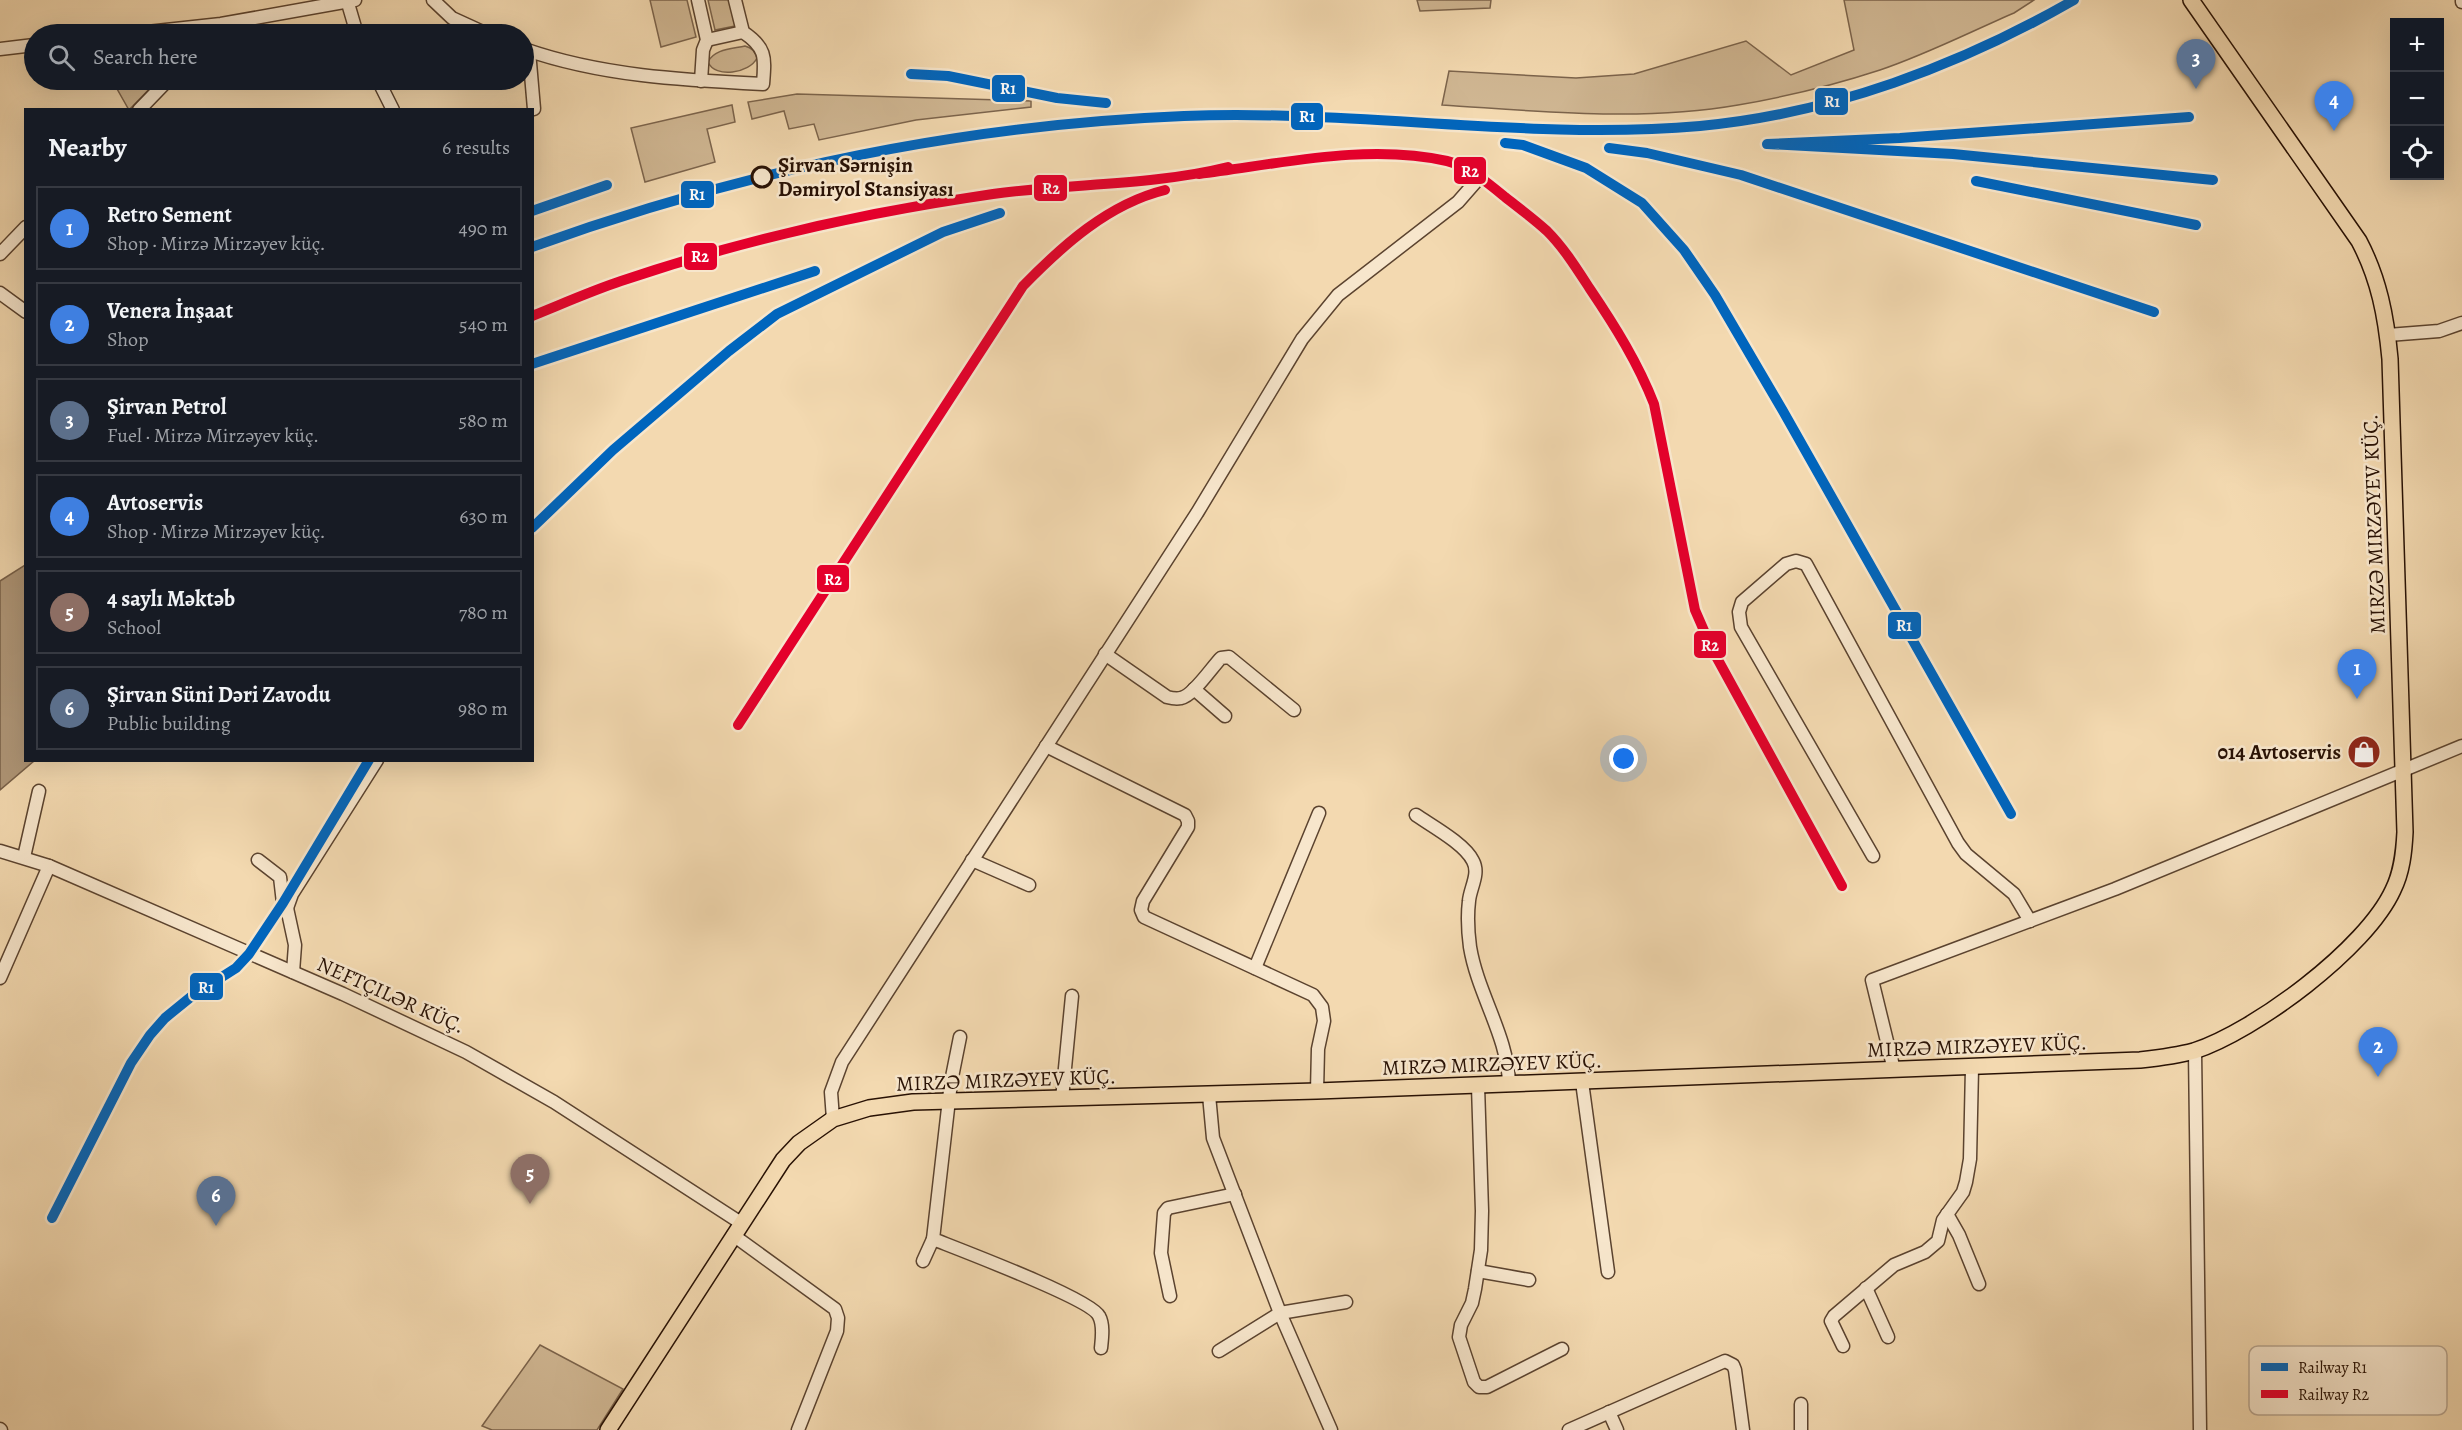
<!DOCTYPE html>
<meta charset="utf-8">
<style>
:root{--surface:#171b24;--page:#20242c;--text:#f1f3f6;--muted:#9ea1a6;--line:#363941;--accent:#c59692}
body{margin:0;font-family:Alegreya,serif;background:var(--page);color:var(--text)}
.controls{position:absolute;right:18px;top:18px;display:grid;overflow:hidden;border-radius:0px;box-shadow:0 6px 24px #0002}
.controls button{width:54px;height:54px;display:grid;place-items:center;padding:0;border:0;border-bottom:2px solid var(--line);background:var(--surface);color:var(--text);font:30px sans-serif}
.you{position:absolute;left:1624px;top:759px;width:21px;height:21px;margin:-15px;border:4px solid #fff;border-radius:50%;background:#1a73e8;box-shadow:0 0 0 9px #1a73e833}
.badge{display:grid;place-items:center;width:39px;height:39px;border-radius:50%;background:var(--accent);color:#fff;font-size:20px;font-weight:700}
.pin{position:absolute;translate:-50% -50px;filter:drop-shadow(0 2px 3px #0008)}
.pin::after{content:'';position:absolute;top:32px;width:21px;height:18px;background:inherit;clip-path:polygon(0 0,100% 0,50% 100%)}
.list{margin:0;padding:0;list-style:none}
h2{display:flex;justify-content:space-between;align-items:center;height:78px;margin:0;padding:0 24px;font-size:26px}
h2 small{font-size:20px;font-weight:400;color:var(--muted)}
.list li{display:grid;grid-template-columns:39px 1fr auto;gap:18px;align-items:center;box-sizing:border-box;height:84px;margin:0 12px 12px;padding:0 12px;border:2px solid var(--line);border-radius:0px}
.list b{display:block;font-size:22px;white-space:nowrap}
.list p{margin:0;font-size:20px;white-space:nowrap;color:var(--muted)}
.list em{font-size:20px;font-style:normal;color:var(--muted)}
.icon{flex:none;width:33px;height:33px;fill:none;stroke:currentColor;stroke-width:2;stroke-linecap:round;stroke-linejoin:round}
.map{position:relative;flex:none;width:2462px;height:1430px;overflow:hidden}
.search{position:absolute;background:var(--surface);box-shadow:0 6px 24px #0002;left:24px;top:24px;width:510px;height:66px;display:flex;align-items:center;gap:15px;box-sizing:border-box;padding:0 21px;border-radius:33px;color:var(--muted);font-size:22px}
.panel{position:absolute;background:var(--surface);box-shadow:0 6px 24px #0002;left:24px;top:108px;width:510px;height:654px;border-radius:0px}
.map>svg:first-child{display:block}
</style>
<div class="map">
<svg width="2462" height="1430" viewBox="0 0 2462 1430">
<rect width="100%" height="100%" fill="#f3d9b0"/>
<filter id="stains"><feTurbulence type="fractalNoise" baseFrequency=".00333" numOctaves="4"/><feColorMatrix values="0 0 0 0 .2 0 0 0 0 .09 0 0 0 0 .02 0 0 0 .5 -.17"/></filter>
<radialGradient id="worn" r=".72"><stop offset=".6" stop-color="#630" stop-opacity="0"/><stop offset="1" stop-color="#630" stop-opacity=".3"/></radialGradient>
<!-- green -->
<g fill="#d0b793" stroke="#7c644c" stroke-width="1.5">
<polygon points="650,0 687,0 696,37 661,47"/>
<polygon points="708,0 729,0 735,26 715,30"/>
<polygon points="1417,0 1491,0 1490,8 1420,11"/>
<path d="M1844 0H2034L2014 13C1970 32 1925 55 1880 70 1834 85 1785 97 1738 105 1641 122 1539 111 1442 105L1449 71 1576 78 1634 74 1746 41 1791 75 1854 50Z"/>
<path d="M745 46C752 48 755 51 757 58 750 73 715 79 708 62 714 49 732 49 745 46Z"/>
<polygon points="112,80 158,80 129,110"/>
<polygon points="797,94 1031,101 1031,107 916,120 819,140 814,124 789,129 784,111 752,119 748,102"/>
<polygon points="732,105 735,122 707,129 715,162 645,182 631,128"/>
<polygon points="540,1345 623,1389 597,1430 492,1430 482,1426"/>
</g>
<!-- water -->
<polygon fill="#ae9576" stroke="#786048" stroke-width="1.5" points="25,565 26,760 34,761 0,790 0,581"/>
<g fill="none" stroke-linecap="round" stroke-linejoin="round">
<!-- minor casing -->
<g stroke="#5b432f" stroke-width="15">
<g id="minor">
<polyline points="347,0 357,34"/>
<polyline points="433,0 452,18 487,34"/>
<polyline points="698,0 707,40 703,50 701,81"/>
<polyline points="2462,0 2462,2"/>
<polyline points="129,34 221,24 355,0"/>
<polyline points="707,40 743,32"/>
<polyline points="0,49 34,45"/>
<path d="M524 49C601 76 682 80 763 84 765 58 767 48 743 32L735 0"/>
<polyline points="529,51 534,109"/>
<polyline points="378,80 393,110"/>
<polyline points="139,110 168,80"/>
<polyline points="0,254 26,227"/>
<polyline points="0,293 26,312"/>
<polyline points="2388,335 2439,331 2462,323"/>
<path d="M1105 654 1167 697C1171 698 1176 699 1181 698 1193 696 1212 667 1221 658L1229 657 1294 710"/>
<polyline points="1194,689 1225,716"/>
<polyline points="1046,746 1185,815 1188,821 1188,827 1143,901 1141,910 1144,917 1313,995 1322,1007 1324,1021 1318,1049 1317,1091"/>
<path d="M1416 815C1432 826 1465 844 1473 861 1480 874 1470 888 1469 901 1467 917 1468 932 1470 947 1478 995 1508 1036 1509 1084"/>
<polyline points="0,851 49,866 343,994 466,1052 554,1102 741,1223"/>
<polyline points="1873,856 1741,627 1739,612 1742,602 1786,564 1796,561 1806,564 1958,843 1966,854 2014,894 2030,921"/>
<polyline points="24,857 39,791"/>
<polyline points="258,860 280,877 283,903 287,908 295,945 293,972"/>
<polyline points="972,860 1029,885"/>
<polyline points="287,908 292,894 377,760"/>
<polyline points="1255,968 1319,813"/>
<polyline points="0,978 49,866"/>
<path d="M960 1037 951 1082 933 1239C958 1249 1091 1299 1099 1316 1104 1325 1102 1338 1101 1348"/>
<polyline points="2195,1051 2200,1430"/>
<polyline points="1894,1070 1872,980 2115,889 2462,746"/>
<polyline points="1582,1082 1608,1272"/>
<polyline points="1478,1086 1482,1211 1481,1250 1475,1289 1472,1303 1461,1325 1459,1337 1474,1382 1479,1387 1487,1387 1562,1349"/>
<polyline points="1209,1095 1213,1138 1280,1313 1331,1430"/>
<polyline points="1062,1099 1072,996"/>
<polyline points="833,1119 831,1092 842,1062 1197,513 1302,339 1338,295 1458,202 1479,178"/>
<polyline points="1947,1214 1959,1235 1979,1284"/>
<polyline points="733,1235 835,1309 838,1318 837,1331 798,1430"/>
<polyline points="923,1261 933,1239"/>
<polyline points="1478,1271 1529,1280"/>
<polyline points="1866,1288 1888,1337"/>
<polyline points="1170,1296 1161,1253 1164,1213 1168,1208 1235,1194"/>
<polyline points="1843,1346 1831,1321 1834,1316 1894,1265 1925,1252 1938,1241 1943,1220 1963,1192 1966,1182 1970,1159 1972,1068"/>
<polyline points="1219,1351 1280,1313 1346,1302"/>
<polyline points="1609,1412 1617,1430"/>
<polyline points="0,1429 1,1430"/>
<polyline points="1569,1430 1725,1361 1733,1365 1735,1370 1743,1430"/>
<polyline points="1801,1430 1801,1404"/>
</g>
</g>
<!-- major casing -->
<g stroke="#281104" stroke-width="18">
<path id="major" d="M608 1430 783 1160 799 1143 833 1119 869 1108 913 1102 1317 1091 2140 1060C2158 1058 2176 1056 2194 1051 2255 1031 2366 949 2393 890 2402 872 2404 852 2405 832L2390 359C2386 316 2379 279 2359 241L2191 0"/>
</g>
<!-- minor -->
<use href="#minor" stroke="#f7e6cc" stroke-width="12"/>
<!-- major -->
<use href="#major" stroke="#f3d9b0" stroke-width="15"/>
<!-- rail-1 casing -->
<g stroke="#f7e6cc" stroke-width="15">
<g id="rail-1">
<polyline points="911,74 948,76 1057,98 1106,103"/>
<polyline points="2189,117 1900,138 1767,144 1953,154 2213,180"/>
<polyline points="1505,143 1523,145 1586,168 1642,203 1684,250 1715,295 1783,411 2011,814"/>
<polyline points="1609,148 1647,153 1741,175 2154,312"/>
<polyline points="1976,181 2196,225"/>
<polyline points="532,211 607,185"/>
<path d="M532 247C742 171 961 125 1184 116 1356 109 1529 141 1700 126 1831 114 1961 65 2074 0"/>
<polyline points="532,364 815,271"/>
<polyline points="532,528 613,450 729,351 777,314 943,232 1000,213"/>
<polyline points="52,1218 131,1063 150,1035 165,1018 192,996 236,968 249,954 283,903 369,760"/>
</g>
</g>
<!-- rail-2 casing -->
<g stroke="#f7e6cc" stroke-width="15">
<g id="rail-2">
<path d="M1199 174C1279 164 1367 143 1447 161 1468 166 1488 183 1505 197 1519 208 1534 219 1547 231 1564 248 1577 269 1590 289 1615 326 1638 363 1654 404L1695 610 1712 649 1842 886"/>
<path d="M532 316C562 304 591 291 621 281 742 240 867 212 993 194 1071 183 1151 186 1228 167"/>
<path d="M738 725 1023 286C1062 246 1108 204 1165 190"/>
</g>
</g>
<!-- rail-1 -->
<use href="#rail-1" stroke="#0065bd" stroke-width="10"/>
<!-- rail-2 -->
<use href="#rail-2" stroke="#e4002b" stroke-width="10"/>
</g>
<!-- icons -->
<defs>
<g id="shop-disc" transform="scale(1.725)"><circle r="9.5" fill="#8f2418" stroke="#f7e6cc"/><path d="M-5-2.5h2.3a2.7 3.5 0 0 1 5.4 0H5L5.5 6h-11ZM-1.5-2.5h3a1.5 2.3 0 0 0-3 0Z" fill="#fff"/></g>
</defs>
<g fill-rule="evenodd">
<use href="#shop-disc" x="2364" y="752"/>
</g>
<!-- markers -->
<circle fill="#f7e6cc" stroke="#281104" stroke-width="3" cx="762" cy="177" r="10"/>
<g text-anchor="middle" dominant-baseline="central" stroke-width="5" stroke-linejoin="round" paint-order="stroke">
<!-- stop labels -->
<g font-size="21" font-weight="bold" fill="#281104" stroke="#f7e6cc" text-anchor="start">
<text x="778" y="165">Şirvan Sərnişin<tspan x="778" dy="24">Dəmiryol Stansiyası</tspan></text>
</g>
<!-- street labels -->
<g font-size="21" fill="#281104" stroke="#f7e6cc">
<text transform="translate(2374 524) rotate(-92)">MIRZƏ MIRZƏYEV KÜÇ.</text>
<text transform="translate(391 995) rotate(24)">NEFTÇILƏR KÜÇ.</text>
<text transform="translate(1977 1046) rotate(-2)">MIRZƏ MIRZƏYEV KÜÇ.</text>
<text transform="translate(1492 1064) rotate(-2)">MIRZƏ MIRZƏYEV KÜÇ.</text>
<text transform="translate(1006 1080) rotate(-2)">MIRZƏ MIRZƏYEV KÜÇ.</text>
</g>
<!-- poi labels -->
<g font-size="21" font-weight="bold" fill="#281104" stroke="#f7e6cc" text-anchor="end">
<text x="2341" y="752">014 Avtoservis</text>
</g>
</g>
<!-- legend -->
<rect x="2249" y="1346" width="198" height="69" rx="9" fill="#f7e6cc" stroke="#b9a690" stroke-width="1.5"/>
<rect x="2261" y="1363" width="27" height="8" fill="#0065bd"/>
<rect x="2261" y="1390" width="27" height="8" fill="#e4002b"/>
<g font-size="16" fill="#281104">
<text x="2298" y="1373">Railway R1</text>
<text x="2298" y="1400">Railway R2</text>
</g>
<g stroke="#f7e6cc" stroke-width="2">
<rect x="991" y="74" width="35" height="29" rx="6" fill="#0065bd"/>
<rect x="1814" y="87" width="35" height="29" rx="6" fill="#0065bd"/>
<rect x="1290" y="102" width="34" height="29" rx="6" fill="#0065bd"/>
<rect x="1453" y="156" width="34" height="29" rx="6" fill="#e4002b"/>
<rect x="1033" y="174" width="35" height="28" rx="6" fill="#e4002b"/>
<rect x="680" y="180" width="35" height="29" rx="6" fill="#0065bd"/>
<rect x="683" y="242" width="35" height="29" rx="6" fill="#e4002b"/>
<rect x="816" y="564" width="34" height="29" rx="6" fill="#e4002b"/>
<rect x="1887" y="611" width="35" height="29" rx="6" fill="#0065bd"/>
<rect x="1693" y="630" width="34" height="29" rx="6" fill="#e4002b"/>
<rect x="189" y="972" width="35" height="29" rx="6" fill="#0065bd"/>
</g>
<g font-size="16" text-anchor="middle" font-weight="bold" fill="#fff">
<text x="1008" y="94">R1</text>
<text x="1832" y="107">R1</text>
<text x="1307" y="122">R1</text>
<text x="1470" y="177">R2</text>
<text x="1051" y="194">R2</text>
<text x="697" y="200">R1</text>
<text x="700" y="262">R2</text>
<text x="833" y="585">R2</text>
<text x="1904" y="631">R1</text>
<text x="1710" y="651">R2</text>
<text x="206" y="993">R1</text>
</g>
<rect width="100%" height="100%" filter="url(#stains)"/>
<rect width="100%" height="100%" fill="url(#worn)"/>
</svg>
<div class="controls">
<button>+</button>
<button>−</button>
<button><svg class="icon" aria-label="locate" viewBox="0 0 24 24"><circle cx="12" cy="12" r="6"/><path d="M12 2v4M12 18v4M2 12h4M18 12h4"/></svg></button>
</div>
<div class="you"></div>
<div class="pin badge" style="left:2357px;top:699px;background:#3f7fe0">1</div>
<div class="pin badge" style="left:2378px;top:1077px;background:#3f7fe0">2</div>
<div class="pin badge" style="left:2196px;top:89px;background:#5c6f8a">3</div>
<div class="pin badge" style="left:2334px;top:131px;background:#3f7fe0">4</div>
<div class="pin badge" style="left:530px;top:1204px;background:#8d6e63">5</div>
<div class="pin badge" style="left:216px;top:1226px;background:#5c6f8a">6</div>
<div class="search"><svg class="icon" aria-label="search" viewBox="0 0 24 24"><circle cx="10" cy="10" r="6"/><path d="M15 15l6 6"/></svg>Search here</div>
<section class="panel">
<h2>Nearby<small>6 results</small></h2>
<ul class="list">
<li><span class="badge" style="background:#3f7fe0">1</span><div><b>Retro Sement</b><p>Shop · Mirzə Mirzəyev küç.</p></div><em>490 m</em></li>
<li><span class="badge" style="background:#3f7fe0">2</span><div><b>Venera İnşaat</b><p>Shop</p></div><em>540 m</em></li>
<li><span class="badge" style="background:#5c6f8a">3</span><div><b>Şirvan Petrol</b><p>Fuel · Mirzə Mirzəyev küç.</p></div><em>580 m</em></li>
<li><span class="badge" style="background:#3f7fe0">4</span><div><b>Avtoservis</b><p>Shop · Mirzə Mirzəyev küç.</p></div><em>630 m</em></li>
<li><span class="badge" style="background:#8d6e63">5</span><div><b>4 saylı Məktəb</b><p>School</p></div><em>780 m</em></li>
<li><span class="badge" style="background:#5c6f8a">6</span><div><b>Şirvan Süni Dəri Zavodu</b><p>Public building</p></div><em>980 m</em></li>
</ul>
</section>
</div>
